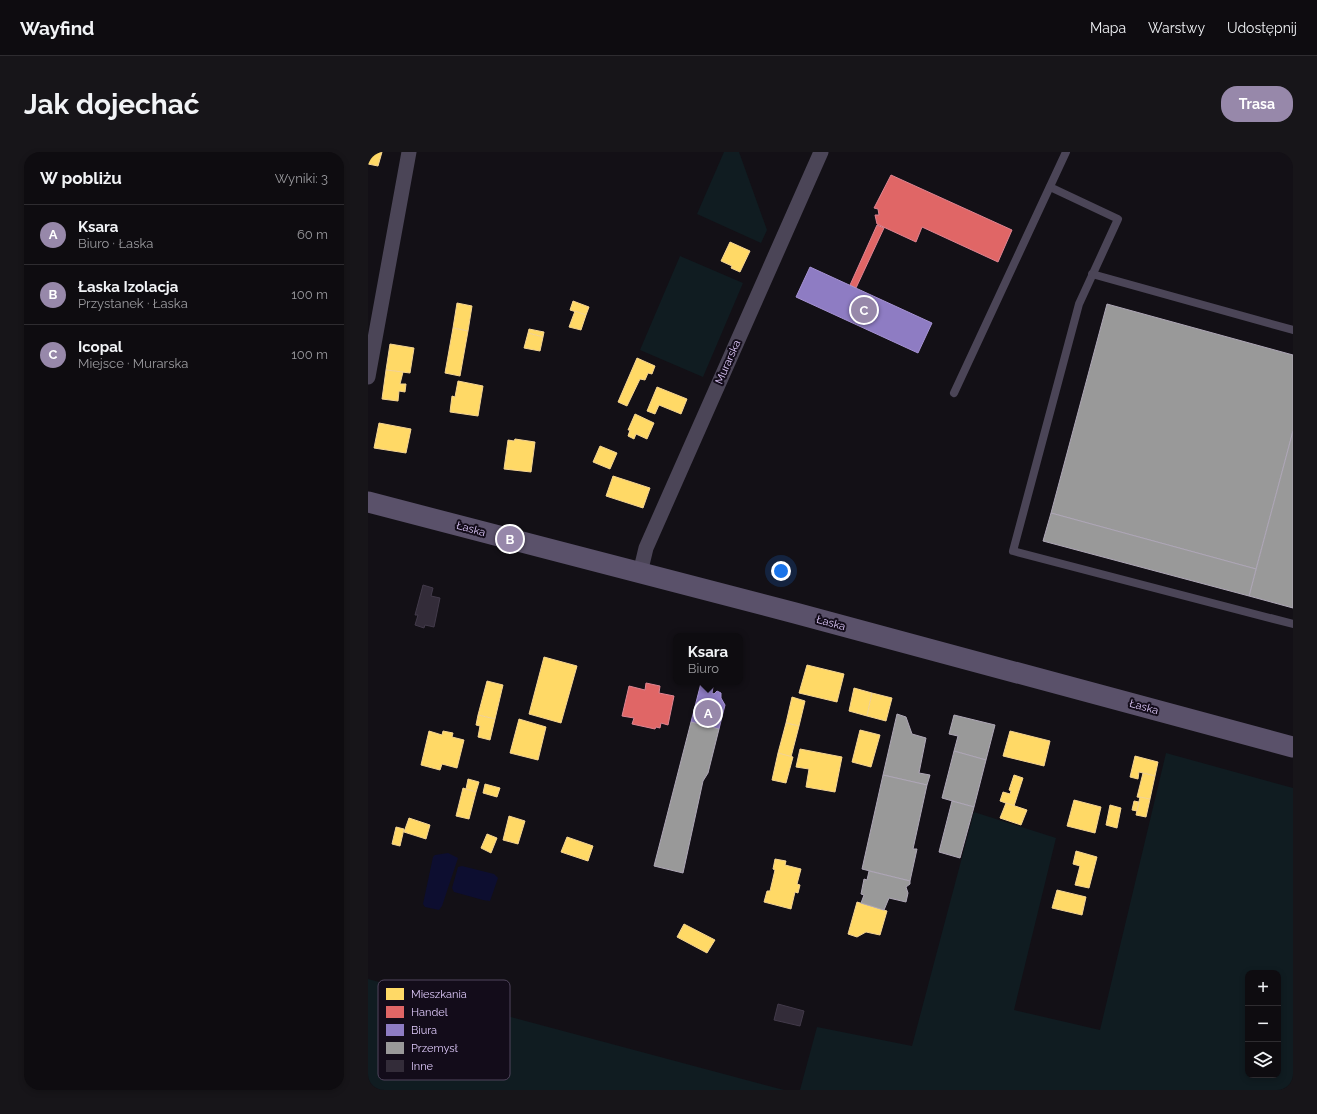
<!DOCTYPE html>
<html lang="pl">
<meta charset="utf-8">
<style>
:root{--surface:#0e0c10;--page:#171519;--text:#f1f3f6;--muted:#9b9b9f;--line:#2e2c30;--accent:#9788aa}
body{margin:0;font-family:Raleway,sans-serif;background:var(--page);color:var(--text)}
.controls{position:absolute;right:12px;bottom:12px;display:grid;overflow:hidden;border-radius:8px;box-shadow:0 2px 6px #0003}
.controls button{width:36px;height:36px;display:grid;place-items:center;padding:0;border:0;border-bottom:1px solid var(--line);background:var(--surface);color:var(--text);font:20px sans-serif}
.you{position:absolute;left:413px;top:419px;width:14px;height:14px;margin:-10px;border:3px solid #fff;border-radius:50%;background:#1a73e8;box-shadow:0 0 0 6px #1a73e833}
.badge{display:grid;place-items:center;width:26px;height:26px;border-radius:50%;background:var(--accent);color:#fff;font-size:13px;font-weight:700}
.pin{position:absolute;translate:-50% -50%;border:2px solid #fff;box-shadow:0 1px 4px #0006}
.popup{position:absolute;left:305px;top:481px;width:70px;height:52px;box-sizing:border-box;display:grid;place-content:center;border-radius:8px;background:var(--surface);filter:drop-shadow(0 1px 3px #0005);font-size:13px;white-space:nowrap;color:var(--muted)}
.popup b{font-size:15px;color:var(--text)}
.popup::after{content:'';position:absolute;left:50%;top:100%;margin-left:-8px;border:8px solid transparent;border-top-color:var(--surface)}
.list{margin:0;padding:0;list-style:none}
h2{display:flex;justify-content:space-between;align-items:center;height:52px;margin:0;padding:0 16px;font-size:17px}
h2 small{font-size:13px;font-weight:400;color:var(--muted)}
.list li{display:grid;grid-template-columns:26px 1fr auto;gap:12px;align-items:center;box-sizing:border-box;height:60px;padding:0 16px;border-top:1px solid var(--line)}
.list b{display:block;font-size:15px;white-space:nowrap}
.list p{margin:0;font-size:13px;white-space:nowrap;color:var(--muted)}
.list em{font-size:13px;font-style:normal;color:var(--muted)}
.icon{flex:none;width:22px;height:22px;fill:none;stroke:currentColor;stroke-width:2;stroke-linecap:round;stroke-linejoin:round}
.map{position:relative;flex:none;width:925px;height:938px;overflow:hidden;border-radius:16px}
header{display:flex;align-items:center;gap:24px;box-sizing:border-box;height:56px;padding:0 20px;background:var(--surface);border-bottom:1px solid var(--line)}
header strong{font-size:19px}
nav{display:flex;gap:22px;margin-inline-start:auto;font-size:14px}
.intro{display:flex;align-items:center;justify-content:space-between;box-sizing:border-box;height:96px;padding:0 24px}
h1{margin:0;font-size:28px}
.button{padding:10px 18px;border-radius:16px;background:var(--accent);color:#fff;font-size:14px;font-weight:700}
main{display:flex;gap:24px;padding:0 24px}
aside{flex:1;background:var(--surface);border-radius:16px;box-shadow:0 2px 6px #0003}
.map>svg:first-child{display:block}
</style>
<header>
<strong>Wayfind</strong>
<nav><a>Mapa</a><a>Warstwy</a><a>Udostępnij</a></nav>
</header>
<div class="intro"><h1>Jak dojechać</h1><a class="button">Trasa</a></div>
<main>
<aside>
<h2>W pobliżu<small>Wyniki: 3</small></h2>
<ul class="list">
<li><span class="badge">A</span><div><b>Ksara</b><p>Biuro · Łaska</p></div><em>60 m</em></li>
<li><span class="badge">B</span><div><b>Łaska Izolacja</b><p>Przystanek · Łaska</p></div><em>100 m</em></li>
<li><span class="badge">C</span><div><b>Icopal</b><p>Miejsce · Murarska</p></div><em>100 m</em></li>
</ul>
</aside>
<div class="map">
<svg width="925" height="938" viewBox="0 0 925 938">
<rect width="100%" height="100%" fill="#131016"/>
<!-- green -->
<g fill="#101c21" fill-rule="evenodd">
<polygon points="356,0 371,0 399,78 393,91 329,62"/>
<polygon points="312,104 375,131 335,225 272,198"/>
<path d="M798 601 925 636V938H432L449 875 544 894 606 660 688 686 646 858 732 878ZM880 821H910V923H880Z"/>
<polygon points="0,827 416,938 0,938"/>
</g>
<!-- water -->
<g fill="#0d0e30">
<polygon points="80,701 90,706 74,754 71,758 57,755 55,752 65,705 67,703"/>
<polygon points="94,714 126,722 130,726 122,749 115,748 86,740 84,736 90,715"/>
</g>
<!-- homes -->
<g fill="#ffd966" stroke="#f5d492">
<polygon points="0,0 14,0 10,14 0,12"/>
<polygon points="362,90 382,99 372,120 363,116 364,114 353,109"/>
<polygon points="205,149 221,155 218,163 202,158"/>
<polygon points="89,151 104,154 100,179 85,176"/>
<polygon points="207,159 218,163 213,178 201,175"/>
<polygon points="85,176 100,179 92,224 77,221"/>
<polygon points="161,177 176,180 175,185 160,181"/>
<polygon points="160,181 175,185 172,199 156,196"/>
<polygon points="22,192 46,196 42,221 18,218"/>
<polygon points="269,206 287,214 284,222 280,221 277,228 272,227 259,254 250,250"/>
<polygon points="18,218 35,220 32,232 38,232 37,240 31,239 30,249 14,247"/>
<polygon points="90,229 115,234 110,264 82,260 84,244 87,245"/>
<polygon points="289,235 319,247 313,262 291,253 287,262 279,259"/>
<polygon points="267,262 286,271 279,287 268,282 266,287 260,284 262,278 260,278"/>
<polygon points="11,271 43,277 38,301 6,296"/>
<polygon points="147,287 167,290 163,320 136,317 140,288 146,289"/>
<polygon points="232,294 249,301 242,317 225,310"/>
<polygon points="245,324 282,336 275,356 238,344"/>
<polygon points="176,505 209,514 193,571 161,562"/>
<polygon points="439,513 476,522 469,550 431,541"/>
<polygon points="119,529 135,533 127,567 110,563"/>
<polygon points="486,536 504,541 499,564 481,559"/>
<polygon points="504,541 524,546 518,569 499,564"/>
<polygon points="424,545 437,549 431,574 418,571"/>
<polygon points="110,563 127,567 122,588 110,585 112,574 108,573"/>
<polygon points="151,567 178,575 170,608 142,601"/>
<polygon points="418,571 431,574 423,605 410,601"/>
<polygon points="492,578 512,583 503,615 484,610"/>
<polygon points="61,579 74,583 75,579 85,581 84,585 96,588 89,616 74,612 72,618 53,613"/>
<polygon points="642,579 682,589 676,614 635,604"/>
<polygon points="432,597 474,605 467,640 438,635 441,617 428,615"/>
<polygon points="410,601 425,605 418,631 404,628"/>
<polygon points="767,604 790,610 787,624 771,620 770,627 762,625"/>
<polygon points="775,621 787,624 782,647 769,645"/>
<polygon points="646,623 655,626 646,654 632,649 635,640 642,642 643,639 641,638"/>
<polygon points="100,627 111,630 108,640 98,637"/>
<polygon points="117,632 132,636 129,645 115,641"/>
<polygon points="95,636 108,640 101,667 88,664"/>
<polygon points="772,645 782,647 778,665 768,663"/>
<polygon points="706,648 733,655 727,681 699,674"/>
<polygon points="766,649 771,650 769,659 764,658"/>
<polygon points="638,651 659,658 653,673 632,666"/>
<polygon points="742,653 753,656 749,676 738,673"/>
<polygon points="141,664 157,669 150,692 135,688"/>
<polygon points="41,666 62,673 58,687 36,680"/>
<polygon points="28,675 36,677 32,694 24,692"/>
<polygon points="119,682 129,686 123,701 113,696"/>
<polygon points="199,685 225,694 220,709 193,700"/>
<polygon points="708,699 729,705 721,736 707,733 712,714 705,712"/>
<polygon points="407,707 418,709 417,713 433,717 429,732 432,733 430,741 427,740 423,757 396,750 399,739 402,739 407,718 405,717"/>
<polygon points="689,738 718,745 714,763 684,756"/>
<polygon points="489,750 519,759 512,783 498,780 489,785 480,782"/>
<polygon points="316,772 347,788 339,801 309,785"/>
</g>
<!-- shops -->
<g fill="#e06666" stroke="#df8492">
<polygon points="523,23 644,78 630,110 554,75 548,90 509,72 507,63 511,63 510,57 506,56"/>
<polygon points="509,73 516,76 488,136 482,133"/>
<polygon points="278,531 292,534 291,541 306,544 300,573 293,571 292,576 288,575 287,577 264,572 266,566 254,564 261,534 277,538"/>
</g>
<!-- offices -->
<g fill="#8e7cc3" stroke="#a693d4">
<polygon points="442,115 564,171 550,201 428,145"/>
<polygon points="333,531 345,535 344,541 346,542 349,539 353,541 353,546 357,553 351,577 323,570"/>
</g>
<!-- industry -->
<g fill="#999" stroke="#aea7b6">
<polygon points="739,152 925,203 925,279 888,417 683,361"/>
<polygon points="925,279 925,456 881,444"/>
<polygon points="683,361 888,417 881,444 675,389"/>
<polygon points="529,562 538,565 544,582 558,586 551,621 562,623 559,633 515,623"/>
<polygon points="586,563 627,573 618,608 586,599 590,584 581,582"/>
<polygon points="323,570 351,577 340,621 335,629 315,721 286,714"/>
<polygon points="586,599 618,608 606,655 574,646"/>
<polygon points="515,623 559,633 545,697 549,697 542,729 494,717"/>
<polygon points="584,649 606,655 592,706 571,700"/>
<polygon points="501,719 542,729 542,732 538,735 540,741 538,750 521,746 516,758 493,751 496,743 493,742 496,727 499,728"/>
</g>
<!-- building -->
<g fill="#332c39" stroke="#423a4a">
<polygon points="55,433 65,436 63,444 72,446 66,475 57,473 56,476 47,473 50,463 47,463"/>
<polygon points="410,852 436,859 432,874 406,868"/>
</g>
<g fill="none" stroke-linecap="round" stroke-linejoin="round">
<!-- lane -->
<g stroke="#4b4557" stroke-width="8">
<polyline points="682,35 750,67 711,152 645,399 925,472"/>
<polyline points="724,122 925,178"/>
<polyline points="586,241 698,0"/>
</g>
<!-- street -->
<g stroke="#4b4557" stroke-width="15">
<polyline points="0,225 41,0"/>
<polyline points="272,421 278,396 453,0"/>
</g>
<!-- secondary -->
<polyline stroke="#5a516a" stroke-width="21" points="0,350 427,461 925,595"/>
</g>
<g text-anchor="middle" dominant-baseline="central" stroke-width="4" stroke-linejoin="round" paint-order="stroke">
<!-- street labels -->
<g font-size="11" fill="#dec9fa" stroke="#130c1a">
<text transform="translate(360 210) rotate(-66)">Murarska</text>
<text transform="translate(103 377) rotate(15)">Łaska</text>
<text transform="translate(463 471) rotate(15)">Łaska</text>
<text transform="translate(776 555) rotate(15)">Łaska</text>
</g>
</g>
<!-- legend -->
<rect x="10" y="828" width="132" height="100" rx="6" fill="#130c1a" stroke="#50455d" stroke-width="1"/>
<rect x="18" y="836" width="18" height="12" fill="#ffd966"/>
<rect x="18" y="854" width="18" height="12" fill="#e06666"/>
<rect x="18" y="872" width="18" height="12" fill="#8e7cc3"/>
<rect x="18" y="890" width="18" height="12" fill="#999"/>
<rect x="18" y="908" width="18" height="12" fill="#332c39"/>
<g font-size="11" fill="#dec9fa">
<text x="43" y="846">Mieszkania</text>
<text x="43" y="864">Handel</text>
<text x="43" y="882">Biura</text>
<text x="43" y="900">Przemysł</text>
<text x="43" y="918">Inne</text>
</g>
</svg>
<div class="controls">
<button>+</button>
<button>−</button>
<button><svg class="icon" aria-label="layers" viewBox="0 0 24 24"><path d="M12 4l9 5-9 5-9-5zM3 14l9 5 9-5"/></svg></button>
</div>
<div class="you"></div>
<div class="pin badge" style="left:340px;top:561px">A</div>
<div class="popup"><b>Ksara</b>Biuro</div>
<div class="pin badge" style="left:142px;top:387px">B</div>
<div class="pin badge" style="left:496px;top:158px">C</div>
</div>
</main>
